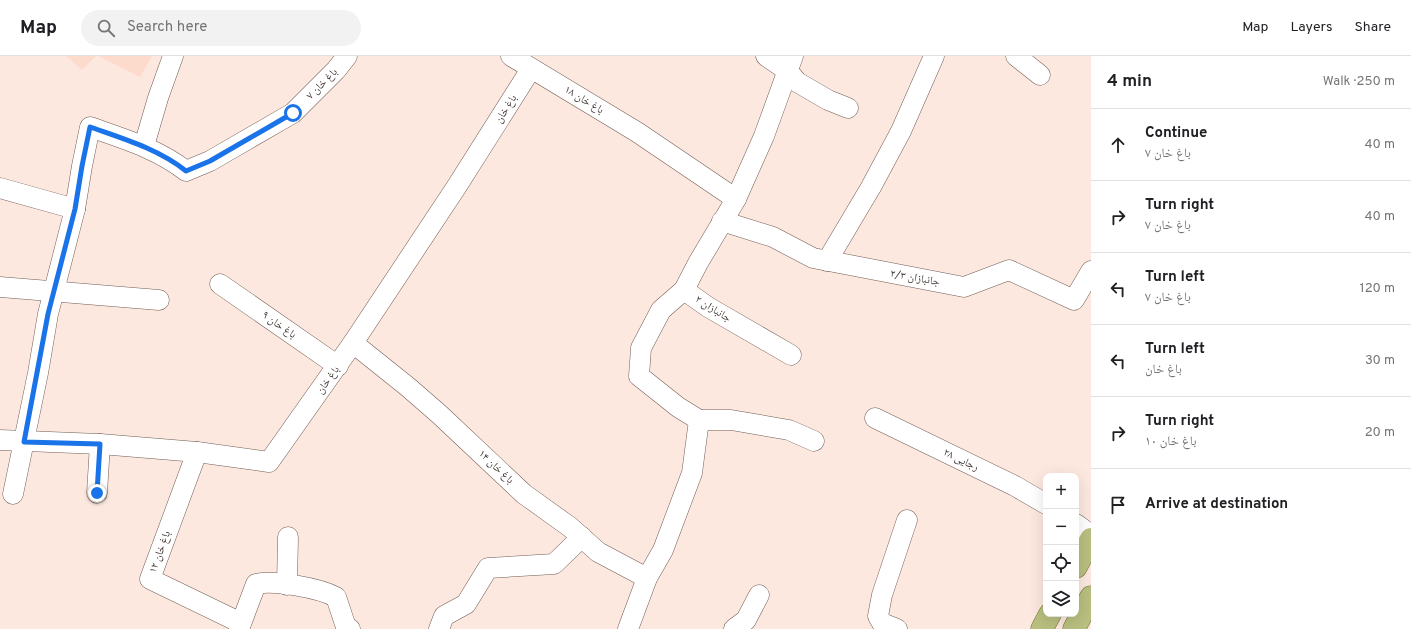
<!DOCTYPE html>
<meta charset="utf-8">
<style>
:root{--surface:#fff;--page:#f2f2f2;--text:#202124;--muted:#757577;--line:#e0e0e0}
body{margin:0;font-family:Overpass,"Noto Naskh Arabic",sans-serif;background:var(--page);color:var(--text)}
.controls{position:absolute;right:12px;bottom:12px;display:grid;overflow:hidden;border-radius:8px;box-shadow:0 4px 16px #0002}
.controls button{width:36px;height:36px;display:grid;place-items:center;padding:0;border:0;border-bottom:1px solid var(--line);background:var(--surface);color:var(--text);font:20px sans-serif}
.stop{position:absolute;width:12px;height:12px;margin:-9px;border:3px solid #1a73e8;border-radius:50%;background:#fff}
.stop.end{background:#1a73e8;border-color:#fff;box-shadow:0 1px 4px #0008}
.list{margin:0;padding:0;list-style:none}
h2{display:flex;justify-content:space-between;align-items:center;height:52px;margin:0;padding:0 16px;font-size:17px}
h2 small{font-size:13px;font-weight:400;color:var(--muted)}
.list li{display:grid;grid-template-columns:26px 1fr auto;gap:12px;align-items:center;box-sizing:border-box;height:72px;padding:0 16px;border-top:1px solid var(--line)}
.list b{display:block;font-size:15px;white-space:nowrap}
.list p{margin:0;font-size:13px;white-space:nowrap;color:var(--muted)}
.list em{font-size:13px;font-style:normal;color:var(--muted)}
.icon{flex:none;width:22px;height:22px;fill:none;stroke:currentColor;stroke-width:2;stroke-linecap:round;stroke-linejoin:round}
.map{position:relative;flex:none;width:1091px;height:573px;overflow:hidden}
header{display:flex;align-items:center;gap:24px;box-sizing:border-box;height:56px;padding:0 20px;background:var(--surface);border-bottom:1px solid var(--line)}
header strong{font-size:19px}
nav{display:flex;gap:22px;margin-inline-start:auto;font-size:14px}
.search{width:280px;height:36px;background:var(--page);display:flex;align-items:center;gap:10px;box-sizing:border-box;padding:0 14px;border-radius:22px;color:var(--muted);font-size:15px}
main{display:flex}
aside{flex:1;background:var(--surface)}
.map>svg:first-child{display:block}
</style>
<header>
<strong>Map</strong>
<div class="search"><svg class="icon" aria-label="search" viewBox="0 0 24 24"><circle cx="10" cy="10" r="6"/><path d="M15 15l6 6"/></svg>Search here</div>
<nav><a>Map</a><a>Layers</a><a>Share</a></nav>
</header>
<main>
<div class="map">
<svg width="1091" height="573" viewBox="0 0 1091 573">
<rect width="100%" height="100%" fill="#fce8df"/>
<!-- built -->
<g fill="#fcdbcd">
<polygon points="66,0 96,0 82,14"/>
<polygon points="98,0 152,0 140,21"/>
</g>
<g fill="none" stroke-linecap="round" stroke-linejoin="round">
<!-- minor casing -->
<g stroke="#725d54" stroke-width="21">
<g id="minor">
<polyline points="511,0 637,76 736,143"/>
<polyline points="766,0 788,15 797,26 828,44 848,52"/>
<polyline points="1016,0 1040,19"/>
<polyline points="144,90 158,42 173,0"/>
<polyline points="0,132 75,153"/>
<polyline points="722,165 773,181 813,202 964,231 1009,214 1074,244 1091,215"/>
<polyline points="827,205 871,131 901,75 934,0"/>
<polyline points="220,228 338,310"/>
<polyline points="0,231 159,244"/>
<polyline points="353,287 408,331 439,358 524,438 570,471 598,496 647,522"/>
<polyline points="791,299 708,251 684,234 698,207 736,143 764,80 793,0"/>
<polyline points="875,362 1015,430 1046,448"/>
<polyline points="699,364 731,364 789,374 814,385"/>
<polyline points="0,384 100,388 197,396 269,406 353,287 457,130 531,13"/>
<polyline points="197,396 150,523 241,567"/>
<polyline points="97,437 100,388"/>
<path d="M13 438 38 317 48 258 75 153 82 110 90 71C124 83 158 93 186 115L210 105 293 57 336 14 347 0"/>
<polyline points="1076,468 1091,479"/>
<polyline points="287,529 288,481"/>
<path d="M239 573 256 528C275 524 319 532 336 541L346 571 350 573"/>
<polyline points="439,573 444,560 466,548 488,512 554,508 582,481"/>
<polyline points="628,573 647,522 663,494 692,417 699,364 678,351 639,320 641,292 661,254 684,234"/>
<polyline points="734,573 746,564 759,539"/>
<polyline points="897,573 882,567 878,560 882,539 907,464"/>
</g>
</g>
<!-- major casing -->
<g stroke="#6f742d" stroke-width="23">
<g id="major">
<polyline points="1076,511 1091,483"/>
<polyline points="1042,573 1050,558"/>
<polyline points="1074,573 1091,541"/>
</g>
</g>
<!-- minor -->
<use href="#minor" stroke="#fff" stroke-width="20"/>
<!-- major -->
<use href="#major" stroke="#b8bf7f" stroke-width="22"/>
</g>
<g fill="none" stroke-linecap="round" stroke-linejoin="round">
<!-- route -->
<path stroke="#1a73e8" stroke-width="5" d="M97 437 100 388 24 386 48 258 75 153 82 110 90 71C124 83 158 93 186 115L210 105 293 57"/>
</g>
<g text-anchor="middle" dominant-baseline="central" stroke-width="3" stroke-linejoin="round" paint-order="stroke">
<!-- street labels -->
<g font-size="11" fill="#413733" stroke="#fff">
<text transform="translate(322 28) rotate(-45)">باغ خان ۷</text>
<text transform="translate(584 44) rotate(31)">باغ خان ۱۸</text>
<text transform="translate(506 53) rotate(-58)">باغ خان</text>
<text transform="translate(915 222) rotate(10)">جانبازان ۲/۳</text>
<text transform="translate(713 253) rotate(32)">جانبازان ۲</text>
<text transform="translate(279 269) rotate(35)">باغ خان ۹</text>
<text transform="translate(328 324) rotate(-54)">باغ خان</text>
<text transform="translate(961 404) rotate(26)">رجایی ۲۸</text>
<text transform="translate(496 411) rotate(43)">باغ خان ۱۴</text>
<text transform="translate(160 496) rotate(-70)">باغ خان ۱۲</text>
</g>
</g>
</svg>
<div class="controls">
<button>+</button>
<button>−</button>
<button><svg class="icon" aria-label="locate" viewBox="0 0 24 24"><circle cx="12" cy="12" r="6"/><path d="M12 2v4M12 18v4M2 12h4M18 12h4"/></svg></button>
<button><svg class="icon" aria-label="layers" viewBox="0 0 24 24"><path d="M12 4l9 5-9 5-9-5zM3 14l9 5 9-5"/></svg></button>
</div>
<div class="stop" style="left:293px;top:57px"></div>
<div class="stop end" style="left:97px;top:437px"></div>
</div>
<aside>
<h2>4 min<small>Walk · 250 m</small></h2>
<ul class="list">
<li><svg class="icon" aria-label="ahead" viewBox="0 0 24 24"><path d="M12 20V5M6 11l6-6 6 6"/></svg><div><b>Continue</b><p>باغ خان ۷</p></div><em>40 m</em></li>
<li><svg class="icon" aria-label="right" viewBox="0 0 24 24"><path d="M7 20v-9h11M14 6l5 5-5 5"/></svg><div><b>Turn right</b><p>باغ خان ۷</p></div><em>40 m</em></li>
<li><svg class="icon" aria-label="left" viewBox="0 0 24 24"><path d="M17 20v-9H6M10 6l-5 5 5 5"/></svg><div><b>Turn left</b><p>باغ خان ۷</p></div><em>120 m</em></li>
<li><svg class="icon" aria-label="left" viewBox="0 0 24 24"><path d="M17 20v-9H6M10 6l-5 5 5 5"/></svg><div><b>Turn left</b><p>باغ خان</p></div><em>30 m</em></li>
<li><svg class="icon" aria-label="right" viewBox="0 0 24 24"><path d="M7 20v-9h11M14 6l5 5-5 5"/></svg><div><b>Turn right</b><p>باغ خان ۱٠</p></div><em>20 m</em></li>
<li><svg class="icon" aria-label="arrive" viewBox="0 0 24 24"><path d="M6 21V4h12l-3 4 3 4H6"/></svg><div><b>Arrive at destination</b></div></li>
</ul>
</aside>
</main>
